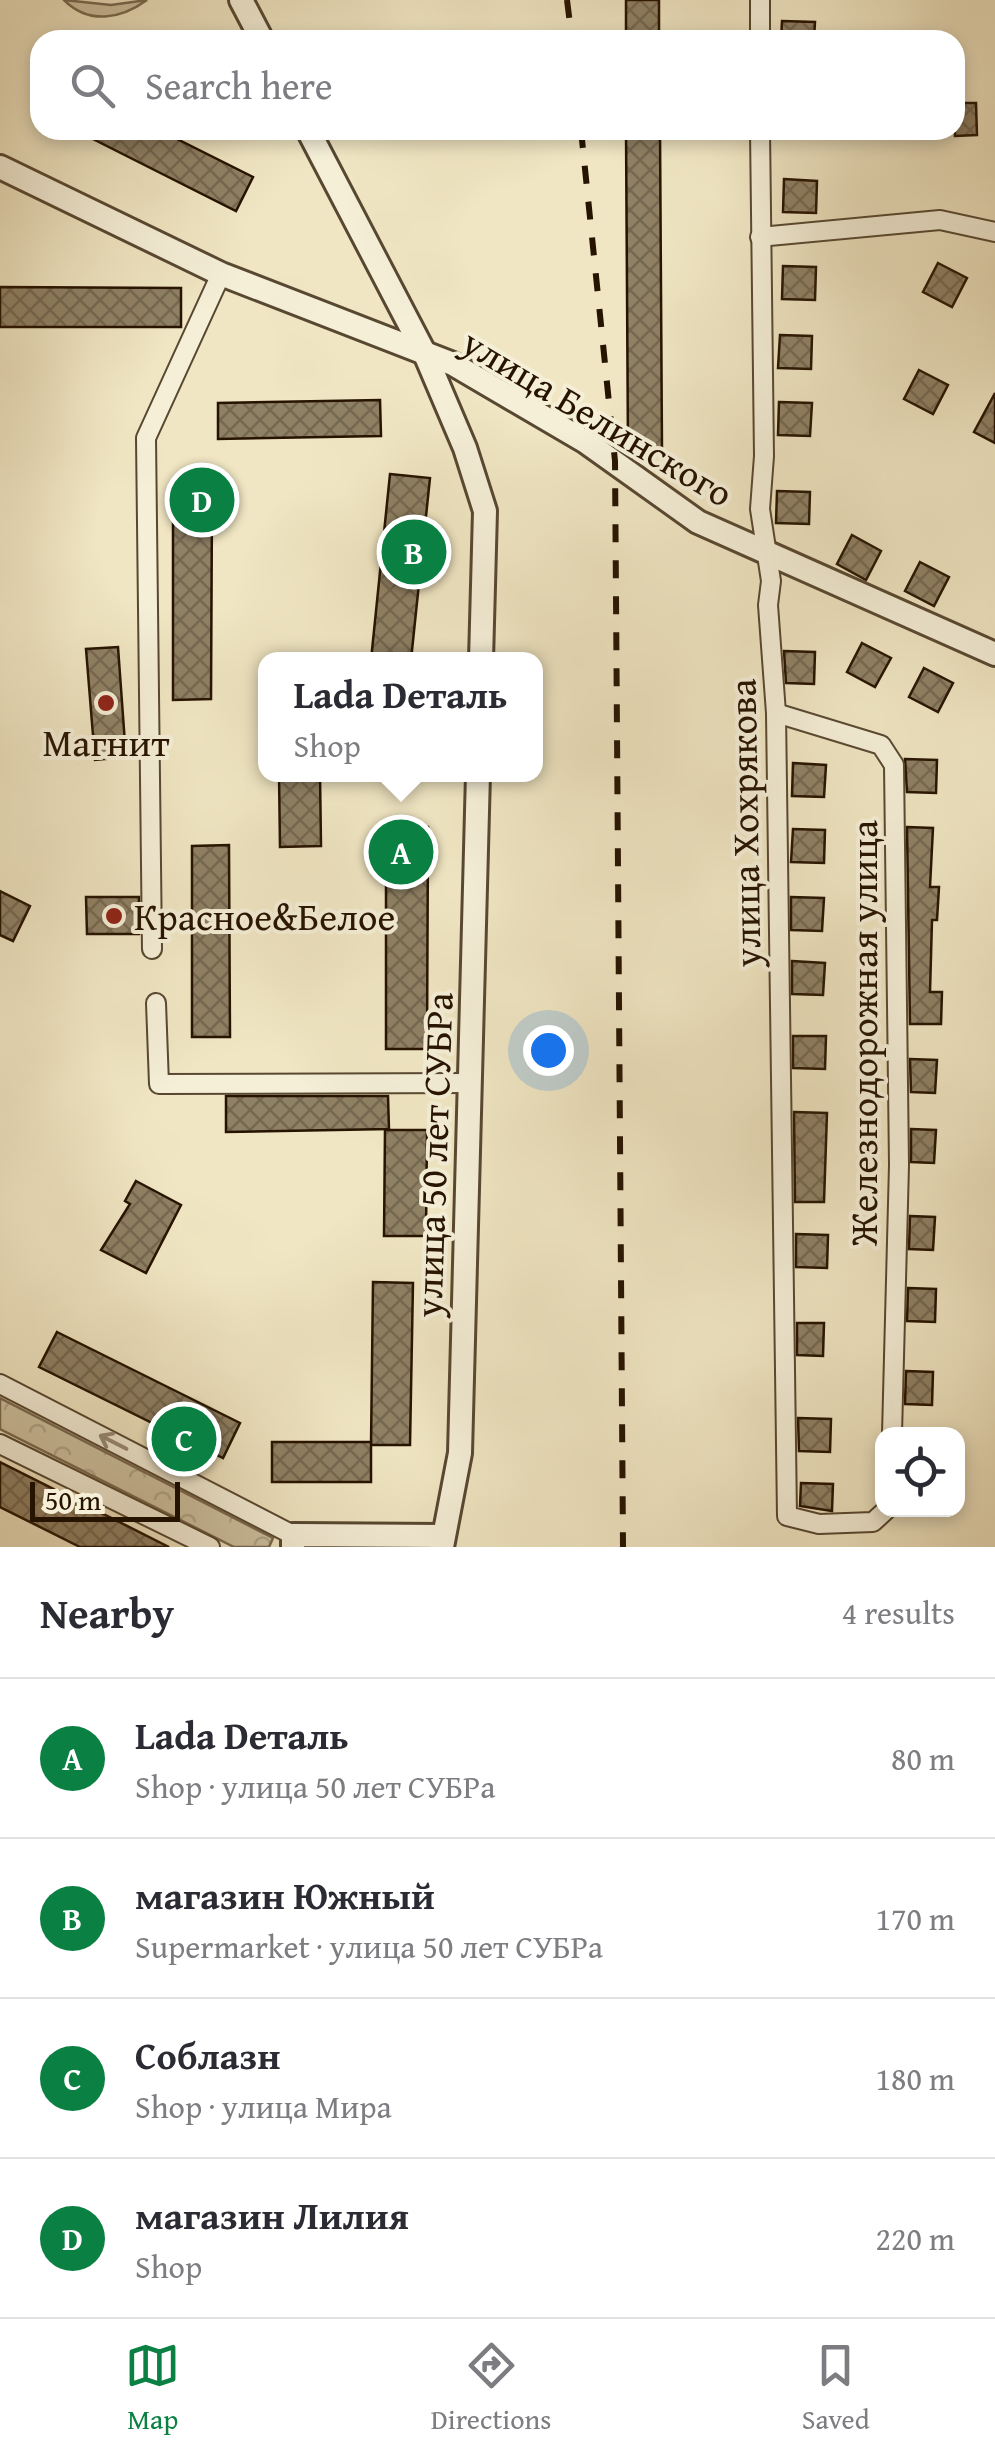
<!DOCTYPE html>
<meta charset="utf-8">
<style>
:root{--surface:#fff;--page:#f7f7f7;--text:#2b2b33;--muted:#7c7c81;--line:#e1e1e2;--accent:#0b8043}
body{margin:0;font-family:"Gentium Book Plus",serif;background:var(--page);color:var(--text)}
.controls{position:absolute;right:30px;bottom:30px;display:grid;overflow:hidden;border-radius:20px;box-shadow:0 5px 15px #0003}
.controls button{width:90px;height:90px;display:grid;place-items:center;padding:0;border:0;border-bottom:2px solid var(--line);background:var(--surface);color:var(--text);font:50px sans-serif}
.scale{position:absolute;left:30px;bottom:25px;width:150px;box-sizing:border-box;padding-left:10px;border:5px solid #261300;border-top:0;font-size:28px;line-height:35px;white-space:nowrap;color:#261300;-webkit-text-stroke:8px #f5efd8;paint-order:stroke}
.you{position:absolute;left:548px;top:1050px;width:35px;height:35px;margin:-25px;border:8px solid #fff;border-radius:50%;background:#1a73e8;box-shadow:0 0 0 15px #1a73e833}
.badge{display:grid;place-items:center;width:65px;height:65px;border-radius:50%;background:var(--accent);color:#fff;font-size:32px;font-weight:700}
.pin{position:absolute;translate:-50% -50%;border:5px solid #fff;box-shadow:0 2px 10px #0006}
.popup{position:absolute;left:258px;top:652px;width:285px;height:130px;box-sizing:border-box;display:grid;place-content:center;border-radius:20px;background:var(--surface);filter:drop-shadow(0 2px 8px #0005);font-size:32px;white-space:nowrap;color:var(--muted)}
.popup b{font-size:38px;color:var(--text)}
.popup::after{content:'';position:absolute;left:50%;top:100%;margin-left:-20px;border:20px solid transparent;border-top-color:var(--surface)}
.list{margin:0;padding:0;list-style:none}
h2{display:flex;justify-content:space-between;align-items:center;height:130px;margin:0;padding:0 40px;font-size:42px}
h2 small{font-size:32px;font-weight:400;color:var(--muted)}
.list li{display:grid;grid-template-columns:65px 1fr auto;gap:30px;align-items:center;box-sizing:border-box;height:160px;padding:0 40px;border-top:2px solid var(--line)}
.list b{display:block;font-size:38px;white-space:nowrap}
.list p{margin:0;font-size:32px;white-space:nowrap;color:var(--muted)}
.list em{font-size:32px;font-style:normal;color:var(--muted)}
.icon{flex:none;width:55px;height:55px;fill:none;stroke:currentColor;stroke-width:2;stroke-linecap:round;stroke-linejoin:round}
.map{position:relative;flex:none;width:995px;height:1547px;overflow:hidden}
.search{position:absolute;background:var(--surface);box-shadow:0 5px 15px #0003;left:30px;right:30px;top:30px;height:110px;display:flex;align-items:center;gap:25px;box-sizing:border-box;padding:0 35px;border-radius:30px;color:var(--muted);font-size:38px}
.sheet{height:770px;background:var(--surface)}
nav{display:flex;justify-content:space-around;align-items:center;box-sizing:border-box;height:140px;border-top:2px solid var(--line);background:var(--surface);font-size:28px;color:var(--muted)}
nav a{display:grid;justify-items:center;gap:5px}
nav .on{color:var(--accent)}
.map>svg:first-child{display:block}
</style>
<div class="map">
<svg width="995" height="1547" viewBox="0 0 995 1547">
<defs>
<pattern id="forest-crowns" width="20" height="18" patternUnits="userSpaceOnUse" patternTransform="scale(2.5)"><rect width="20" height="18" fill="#cec2a2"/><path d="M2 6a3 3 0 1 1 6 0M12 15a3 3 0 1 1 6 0" fill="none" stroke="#b1a68a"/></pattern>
<pattern id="building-cross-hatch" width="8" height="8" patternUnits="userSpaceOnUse" patternTransform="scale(2.5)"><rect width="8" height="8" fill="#8f8165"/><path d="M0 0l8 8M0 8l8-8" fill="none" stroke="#756851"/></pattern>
</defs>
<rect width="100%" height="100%" fill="#f0e6c3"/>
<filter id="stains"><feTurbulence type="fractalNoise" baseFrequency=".002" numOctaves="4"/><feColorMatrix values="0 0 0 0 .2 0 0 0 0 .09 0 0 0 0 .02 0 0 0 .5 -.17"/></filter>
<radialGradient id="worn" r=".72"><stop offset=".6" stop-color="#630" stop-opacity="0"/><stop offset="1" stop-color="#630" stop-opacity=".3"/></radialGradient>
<!-- green -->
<path fill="#cec2a2" stroke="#7a6a51" stroke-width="2.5" d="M64 0 111 5 147 0C121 19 89 25 64 0Z"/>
<!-- forest -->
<polygon fill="url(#forest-crowns)" stroke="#7a6a51" stroke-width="2.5" points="0,1398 273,1538 269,1547 234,1547 0,1429"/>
<!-- building -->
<g fill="url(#building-cross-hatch)" stroke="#261300" stroke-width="2.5">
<rect x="626" y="0" width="33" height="40"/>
<polygon points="782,21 815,22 814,40 781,40"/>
<polygon points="955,103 976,103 977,135 955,136"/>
<polygon points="75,130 159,130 253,177 236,211"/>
<polygon points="626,130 660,130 662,450 628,450"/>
<polygon points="784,179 817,181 816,213 783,212"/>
<polygon points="938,263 967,278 952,307 923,292"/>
<polygon points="783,266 816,267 815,300 782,299"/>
<polygon points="0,287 181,288 181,327 0,327"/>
<polygon points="780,335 812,336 811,369 778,368"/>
<polygon points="919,370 948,385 933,414 904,399"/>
<polygon points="995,393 995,443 974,432"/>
<polygon points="380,400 381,436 218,439 218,403"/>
<polygon points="779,402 812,403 810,436 778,435"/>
<polygon points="390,474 430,478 411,660 371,660"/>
<polygon points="777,491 810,492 809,524 776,523"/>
<polygon points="212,497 211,699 173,700 173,498"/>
<polygon points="852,535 881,551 866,580 837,564"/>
<polygon points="920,562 949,577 934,606 905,591"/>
<polygon points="862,643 891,658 875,687 847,672"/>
<polygon points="118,647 126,757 95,760 86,649"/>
<polygon points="784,651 815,652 814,684 786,683"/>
<polygon points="924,668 953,683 938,712 909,697"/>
<polygon points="905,759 937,760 936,793 907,792"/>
<polygon points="793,763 826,765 824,797 792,796"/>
<polygon points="279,774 320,774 321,846 280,847"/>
<polygon points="386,827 428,827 427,1049 386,1049"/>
<polygon points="907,827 933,828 930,887 939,887 937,920 932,920 930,992 942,992 941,1024 910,1024"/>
<polygon points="793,829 825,830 824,863 791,862"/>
<polygon points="229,845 230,1037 192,1037 192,846"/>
<polygon points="0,891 30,906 13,941 0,935"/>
<polygon points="86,897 139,897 139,934 87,934"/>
<polygon points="791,897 824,898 822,931 791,930"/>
<polygon points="792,961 825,963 823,995 792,994"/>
<polygon points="793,1036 826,1036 825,1069 793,1068"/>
<polygon points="910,1059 937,1060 935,1093 911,1092"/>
<polygon points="226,1096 388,1096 389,1129 226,1132"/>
<polygon points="794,1112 827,1113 824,1202 795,1202"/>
<polygon points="911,1129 936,1130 934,1163 911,1162"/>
<polygon points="385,1130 427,1130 426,1236 384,1236"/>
<polygon points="136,1181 181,1205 146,1273 101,1250 130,1204 125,1201"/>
<polygon points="910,1216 935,1217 933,1250 909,1249"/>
<polygon points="796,1234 828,1235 827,1268 796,1267"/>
<polygon points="373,1282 413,1283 410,1445 371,1445"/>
<polygon points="908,1288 936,1289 935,1322 907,1321"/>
<polygon points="797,1323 824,1323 823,1356 797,1355"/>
<polygon points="57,1332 240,1423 223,1458 39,1367"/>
<polygon points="906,1371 933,1372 932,1405 905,1404"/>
<polygon points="798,1418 831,1419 830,1452 799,1451"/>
<rect x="272" y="1442" width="99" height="40"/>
<polygon points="0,1462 169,1547 80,1547 0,1507"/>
<polygon points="801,1483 833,1484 832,1511 800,1506"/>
</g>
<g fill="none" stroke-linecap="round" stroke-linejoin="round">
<!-- minor casing -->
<g stroke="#584831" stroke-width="22">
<g id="minor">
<polyline points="760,0 760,40"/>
<polyline points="760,130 764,456 760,509 771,581 768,605 776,713 787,1516 819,1524 873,1522 886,1510"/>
<polyline points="760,237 940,220 995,232"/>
<polyline points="776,713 881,745 894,765 899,1165 892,1434"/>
<polyline points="152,949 146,438 221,274"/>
<polyline points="156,1003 159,1084 470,1083"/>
<polyline points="0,1384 293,1535"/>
<polyline points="0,1444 210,1547"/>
</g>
</g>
<!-- tertiary casing -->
<g stroke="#584831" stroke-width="28">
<g id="tertiary">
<polyline points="241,0 262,40"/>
<polyline points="308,130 425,354 465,448 485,511 481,660"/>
<polyline points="0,167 221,274 453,364 586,442 698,522 995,654"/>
<polyline points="293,1547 293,1535 443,1536"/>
<polyline points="442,1547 460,1453 478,774"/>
</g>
</g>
<!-- minor -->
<use href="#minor" stroke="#f5efd8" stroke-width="18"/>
<!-- tertiary -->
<use href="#tertiary" stroke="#f5efd8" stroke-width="22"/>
<!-- rail -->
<g stroke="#261300" stroke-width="6" stroke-dasharray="18 18" stroke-linecap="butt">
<polyline points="567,0 572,40"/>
<polyline points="581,130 615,461 623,1547"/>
</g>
</g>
<!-- one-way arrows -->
<defs><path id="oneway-shaft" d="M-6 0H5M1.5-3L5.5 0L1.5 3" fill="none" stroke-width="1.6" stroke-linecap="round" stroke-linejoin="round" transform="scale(2.5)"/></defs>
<use stroke="#988c77" href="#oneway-shaft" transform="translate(113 1442) rotate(-153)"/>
<!-- markers -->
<g fill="#8f2418" stroke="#f5efd8" stroke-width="4">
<circle cx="106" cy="703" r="10"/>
<circle cx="114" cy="916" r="10"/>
</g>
<g text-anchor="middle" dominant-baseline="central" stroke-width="8" stroke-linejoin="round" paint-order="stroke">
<!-- street labels -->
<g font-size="38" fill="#261300" stroke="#f5efd8">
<text transform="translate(598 417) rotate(31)">улица Белинского</text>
<text transform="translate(744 823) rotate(-91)">улица Хохрякова</text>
<text transform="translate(863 1033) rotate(-90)">Железнодорожная улица</text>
<text transform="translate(433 1155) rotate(-88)">улица 50 лет СУБРа</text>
</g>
<!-- poi labels -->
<g font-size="38" fill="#261300" stroke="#f5efd8">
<text x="106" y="742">Магнит</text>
<text x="134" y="916" text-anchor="start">Красное&amp;Белое</text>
</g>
</g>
<rect width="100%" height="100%" filter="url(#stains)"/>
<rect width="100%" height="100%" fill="url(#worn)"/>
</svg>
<div class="controls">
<button><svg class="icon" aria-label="locate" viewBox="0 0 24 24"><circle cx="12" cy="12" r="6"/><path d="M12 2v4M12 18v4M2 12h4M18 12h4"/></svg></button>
</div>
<div class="scale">50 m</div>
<div class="you"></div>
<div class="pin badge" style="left:401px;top:852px">A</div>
<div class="popup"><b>Lada Dеталь</b>Shop</div>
<div class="pin badge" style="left:414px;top:552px">B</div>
<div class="pin badge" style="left:184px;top:1439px">C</div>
<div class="pin badge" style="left:202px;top:500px">D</div>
<div class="search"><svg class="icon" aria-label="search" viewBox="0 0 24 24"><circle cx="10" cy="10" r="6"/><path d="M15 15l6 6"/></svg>Search here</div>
</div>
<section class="sheet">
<h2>Nearby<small>4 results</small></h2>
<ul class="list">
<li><span class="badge">A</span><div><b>Lada Dеталь</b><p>Shop · улица 50 лет СУБРа</p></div><em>80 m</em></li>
<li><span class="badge">B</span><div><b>магазин Южный</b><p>Supermarket · улица 50 лет СУБРа</p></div><em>170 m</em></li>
<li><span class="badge">C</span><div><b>Соблазн</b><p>Shop · улица Мира</p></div><em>180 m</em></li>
<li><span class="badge">D</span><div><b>магазин Лилия</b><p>Shop</p></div><em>220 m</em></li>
</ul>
</section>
<nav>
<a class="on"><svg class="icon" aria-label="map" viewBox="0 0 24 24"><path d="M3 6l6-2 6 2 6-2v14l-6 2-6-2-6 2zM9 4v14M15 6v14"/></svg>Map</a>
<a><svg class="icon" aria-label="directions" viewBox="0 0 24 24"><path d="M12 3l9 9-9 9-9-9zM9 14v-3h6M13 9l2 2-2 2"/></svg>Directions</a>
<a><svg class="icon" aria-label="saved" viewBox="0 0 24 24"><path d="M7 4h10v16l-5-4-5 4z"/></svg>Saved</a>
</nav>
